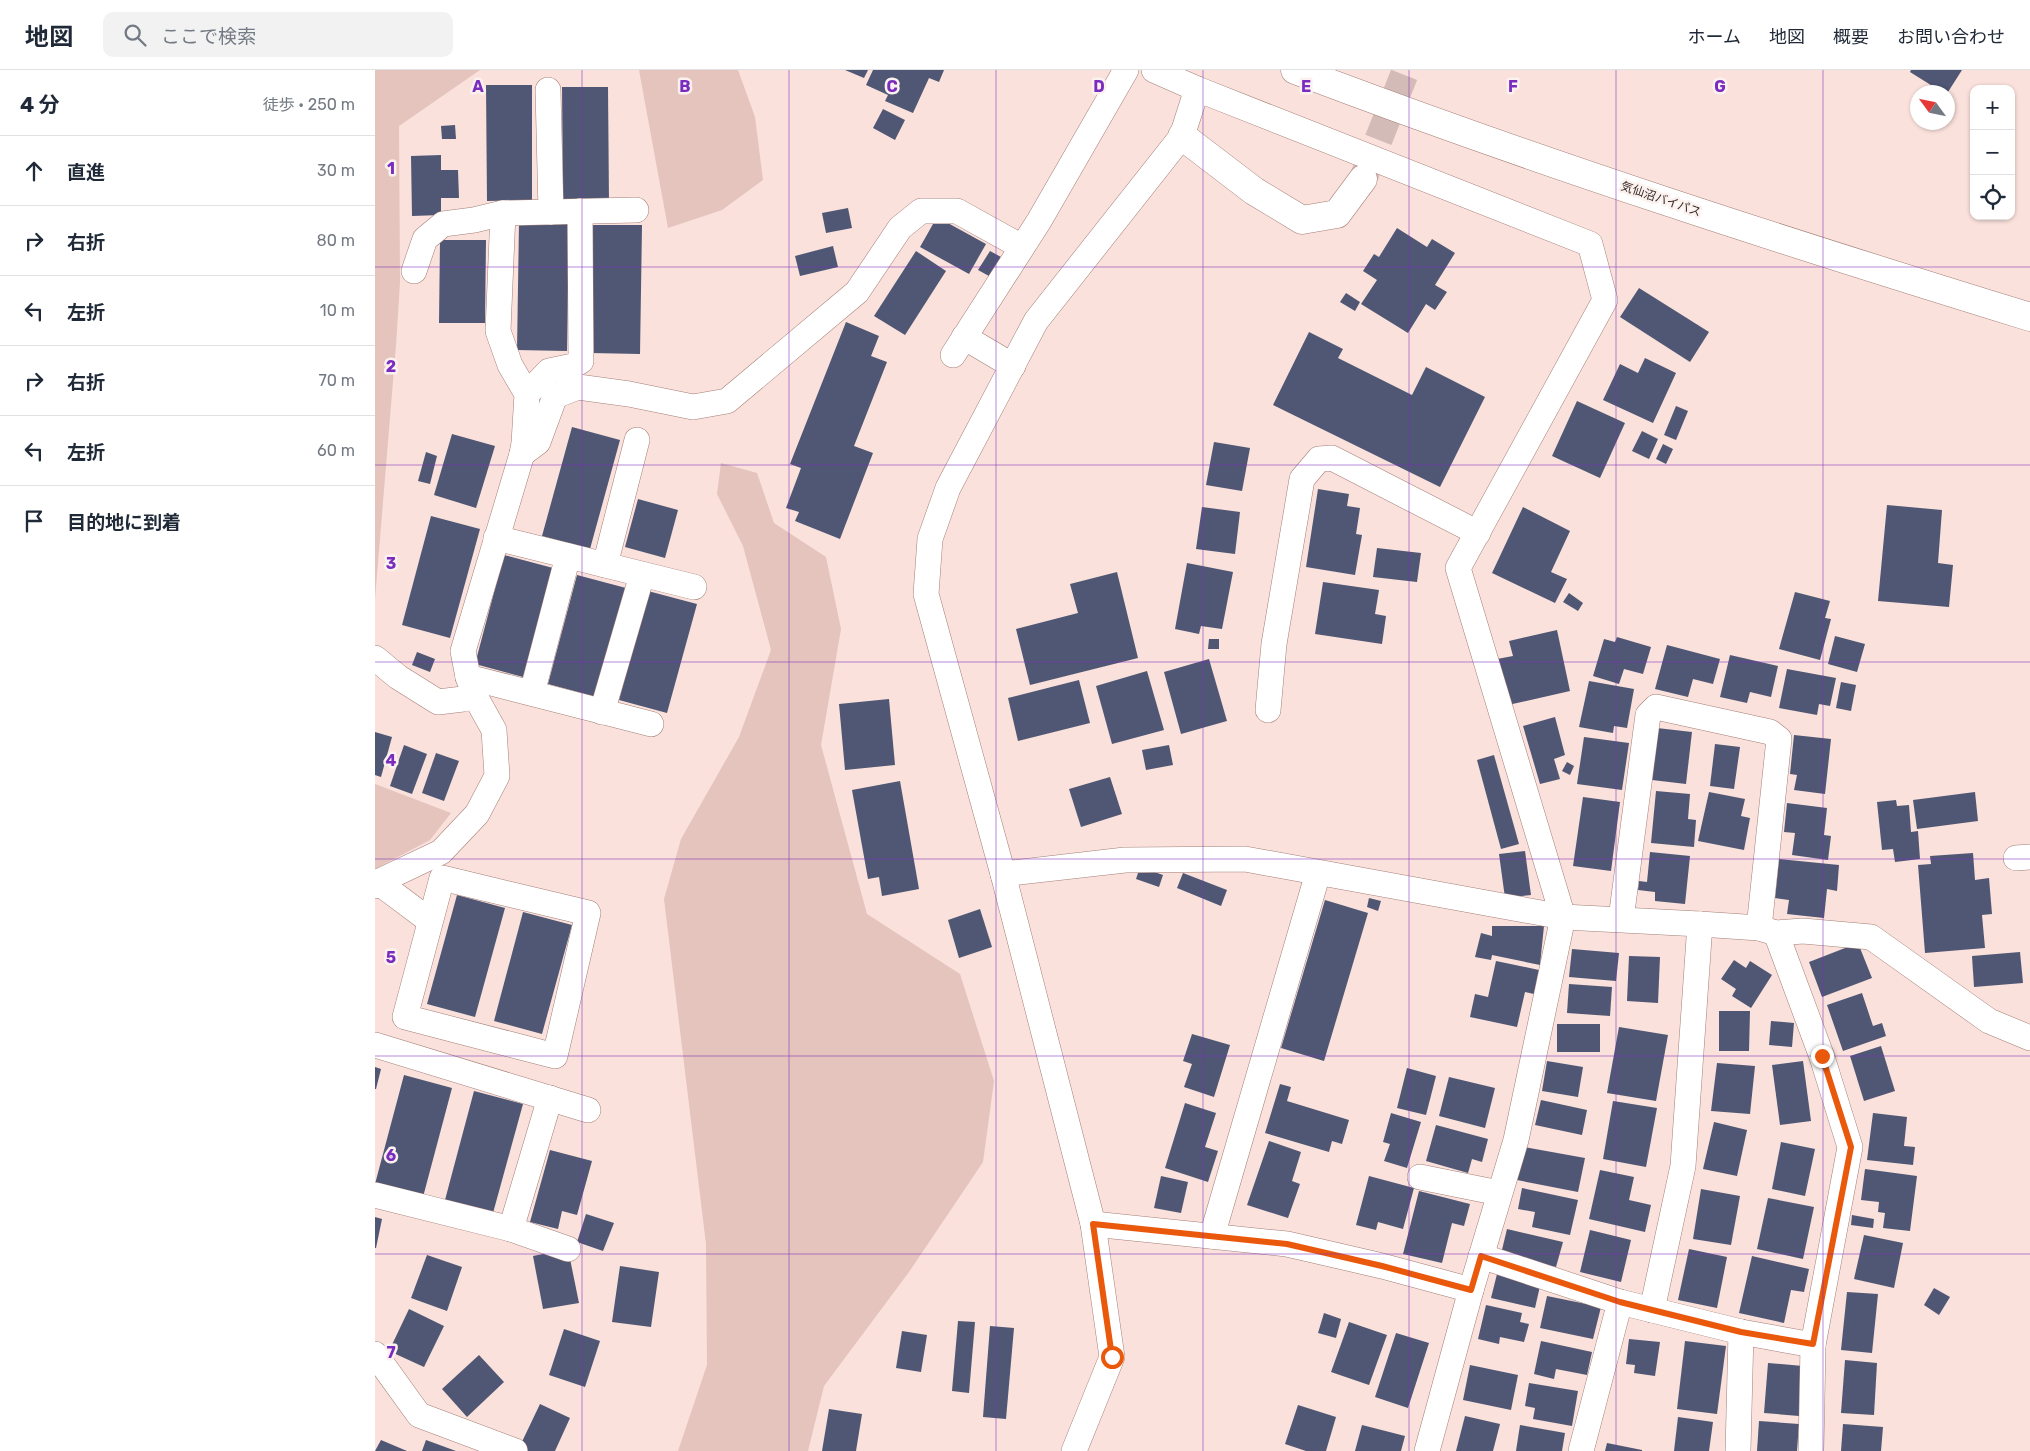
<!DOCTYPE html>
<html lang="ja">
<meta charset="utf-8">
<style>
:root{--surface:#fff;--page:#f2f2f3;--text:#1f2937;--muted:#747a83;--line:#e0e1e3}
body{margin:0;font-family:Rubik,"Noto Sans JP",sans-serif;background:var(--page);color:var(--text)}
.controls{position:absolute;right:15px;top:15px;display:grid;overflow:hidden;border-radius:10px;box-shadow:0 1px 4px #0004}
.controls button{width:45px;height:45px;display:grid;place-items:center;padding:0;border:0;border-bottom:1px solid var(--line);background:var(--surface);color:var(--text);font:25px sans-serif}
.compass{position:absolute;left:1535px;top:15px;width:45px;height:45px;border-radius:50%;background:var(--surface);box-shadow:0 1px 4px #0004;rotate:303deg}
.stop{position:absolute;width:15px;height:15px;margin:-11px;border:4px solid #ea580c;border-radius:50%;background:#fff}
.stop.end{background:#ea580c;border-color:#fff;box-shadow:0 1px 5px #0008}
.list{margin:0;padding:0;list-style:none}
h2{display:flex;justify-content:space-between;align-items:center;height:65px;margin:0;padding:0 20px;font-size:21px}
h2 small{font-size:16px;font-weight:400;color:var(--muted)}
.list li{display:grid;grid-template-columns:32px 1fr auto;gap:15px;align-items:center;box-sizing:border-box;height:70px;padding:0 20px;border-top:1px solid var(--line)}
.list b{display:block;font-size:19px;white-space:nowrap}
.list em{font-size:16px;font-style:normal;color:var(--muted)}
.icon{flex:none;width:28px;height:28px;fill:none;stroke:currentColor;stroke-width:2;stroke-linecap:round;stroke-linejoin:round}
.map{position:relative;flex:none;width:1655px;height:1381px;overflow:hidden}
header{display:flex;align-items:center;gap:30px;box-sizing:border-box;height:70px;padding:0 25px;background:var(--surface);border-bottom:1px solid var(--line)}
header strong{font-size:24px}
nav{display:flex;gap:28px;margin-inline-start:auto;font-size:18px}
.search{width:350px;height:45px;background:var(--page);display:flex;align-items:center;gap:12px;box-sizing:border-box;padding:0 18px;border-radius:10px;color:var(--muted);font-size:19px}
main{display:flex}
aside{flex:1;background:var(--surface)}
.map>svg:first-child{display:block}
</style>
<header>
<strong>地図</strong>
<div class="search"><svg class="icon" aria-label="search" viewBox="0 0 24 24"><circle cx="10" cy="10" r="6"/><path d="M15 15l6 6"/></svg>ここで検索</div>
<nav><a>ホーム</a><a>地図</a><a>概要</a><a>お問い合わせ</a></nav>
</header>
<main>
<aside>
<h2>4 分<small>徒歩 · 250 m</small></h2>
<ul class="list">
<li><svg class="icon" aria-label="ahead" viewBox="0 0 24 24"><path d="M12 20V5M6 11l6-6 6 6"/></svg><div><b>直進</b></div><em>30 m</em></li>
<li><svg class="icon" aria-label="right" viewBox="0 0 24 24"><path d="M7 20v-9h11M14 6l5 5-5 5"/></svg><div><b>右折</b></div><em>80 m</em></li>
<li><svg class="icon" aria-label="left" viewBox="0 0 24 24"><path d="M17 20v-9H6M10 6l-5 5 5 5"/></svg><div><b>左折</b></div><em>10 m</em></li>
<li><svg class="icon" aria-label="right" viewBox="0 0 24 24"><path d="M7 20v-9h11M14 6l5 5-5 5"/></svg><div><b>右折</b></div><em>70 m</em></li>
<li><svg class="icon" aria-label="left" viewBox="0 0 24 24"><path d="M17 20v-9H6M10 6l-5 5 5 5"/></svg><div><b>左折</b></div><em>60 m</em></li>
<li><svg class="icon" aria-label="arrive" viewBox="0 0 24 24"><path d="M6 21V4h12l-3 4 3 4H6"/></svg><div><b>目的地に到着</b></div></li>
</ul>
</aside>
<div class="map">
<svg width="1655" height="1381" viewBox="0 0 1655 1381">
<rect width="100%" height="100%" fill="#fae1db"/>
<!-- green -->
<g fill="#e4c4bc">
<polygon points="0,0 105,0 24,56 25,212 21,275 0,529"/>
<polygon points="264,0 363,0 380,47 388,110 347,140 293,158"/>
<polygon points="346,393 382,403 399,453 451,487 466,559 446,675 492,844 585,904 619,1011 608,1092 534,1202 449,1316 433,1381 303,1381 332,1295 331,1174 289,829 306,769 364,667 396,580 368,476 342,424"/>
<polygon points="0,714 76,743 55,770 0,799"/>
</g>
<!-- building -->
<g fill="#4f5774">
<polygon points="470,0 493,0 489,8"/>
<polygon points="498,0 569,0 564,12 554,8 538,43 510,31 513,25 491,15"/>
<polygon points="1536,0 1587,0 1573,22 1567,22 1535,2"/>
<polygon points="111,15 157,15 157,130 112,131"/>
<polygon points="187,17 233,17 234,133 188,133"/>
<polygon points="508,39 530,50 520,70 498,58"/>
<polygon points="80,55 81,69 67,69 66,56"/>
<polygon points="66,85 66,100 83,100 84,128 66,128 66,145 37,146 36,86"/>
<polygon points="473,138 477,158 451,163 447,143"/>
<polygon points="562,147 611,174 594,204 545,177"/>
<polygon points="144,152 194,153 192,281 142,280"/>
<polygon points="217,155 267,155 265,284 216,283"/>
<polygon points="1022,158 1052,177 1057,169 1080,183 1060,215 1072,222 1060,240 1051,234 1033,263 986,234 1002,210 988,201 999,184 1004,187"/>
<polygon points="65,170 111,170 110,253 64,253"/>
<polygon points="458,176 463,197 425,206 420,186"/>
<polygon points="541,181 571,201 530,265 499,246"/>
<polygon points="615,181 626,187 614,206 603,200"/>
<polygon points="1264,218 1334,262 1315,292 1245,247"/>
<polygon points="971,223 985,232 980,241 965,232"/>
<polygon points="471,252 504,266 496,286 512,292 479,376 498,383 465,469 420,451 424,442 411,438 426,398 415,394"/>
<polygon points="934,262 968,279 963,288 1037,325 1051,297 1110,327 1065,417 898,335"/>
<polygon points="1270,288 1301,303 1278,353 1228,330 1245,294 1263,303"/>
<polygon points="1202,331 1250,353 1225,408 1177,386"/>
<polygon points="1301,336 1313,341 1301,370 1289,365"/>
<polygon points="197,357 245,370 215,479 167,466"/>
<polygon points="1267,361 1283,369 1274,389 1257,381"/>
<polygon points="77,364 120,376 101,438 59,425"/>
<polygon points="839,372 875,378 867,421 831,415"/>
<polygon points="1288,374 1298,379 1291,394 1281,389"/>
<polygon points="51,382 62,386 55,414 43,411"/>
<polygon points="943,419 974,424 972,436 985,438 981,464 987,465 980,505 931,497"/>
<polygon points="263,429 303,440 290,488 250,477"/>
<polygon points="1512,435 1567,440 1563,493 1578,495 1574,537 1503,531"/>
<polygon points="827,437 865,442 860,484 821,479"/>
<polygon points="1148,437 1195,461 1176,502 1192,509 1180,533 1117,503"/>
<polygon points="56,446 105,459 75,568 27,555"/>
<polygon points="1002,478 1046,483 1042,512 998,507"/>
<polygon points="129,485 178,498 148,607 100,594"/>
<polygon points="812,493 858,502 847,559 826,556 824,564 800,559"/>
<polygon points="742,502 763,588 655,615 641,559 703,543 695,514"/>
<polygon points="202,505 251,518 221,627 173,614"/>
<polygon points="948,512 1004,520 1000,544 1011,546 1007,574 940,564"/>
<polygon points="273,521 322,534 292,643 244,630"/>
<polygon points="1420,522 1455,531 1450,548 1456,549 1445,590 1404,579"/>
<polygon points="1194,523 1208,533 1203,541 1188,532"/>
<polygon points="1182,560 1195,621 1133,635 1122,589 1138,586 1134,571"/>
<polygon points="1460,566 1490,574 1482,602 1453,594"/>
<polygon points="1242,567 1276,577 1268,604 1249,599 1244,614 1218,606 1229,569 1240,572"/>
<polygon points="834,569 844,569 844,579 833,579"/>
<polygon points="1292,575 1345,589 1338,614 1318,609 1313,627 1280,619"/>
<polygon points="42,582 60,589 55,602 37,595"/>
<polygon points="1355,585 1403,596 1396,627 1375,622 1372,633 1345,627"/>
<polygon points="834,589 852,651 806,664 789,602"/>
<polygon points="1412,599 1461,608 1455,636 1444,634 1442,645 1404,638"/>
<polygon points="772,601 789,660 737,674 721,616"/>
<polygon points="704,610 715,653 643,671 633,628"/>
<polygon points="1214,611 1259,619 1252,658 1239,656 1238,663 1204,657"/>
<polygon points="1466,612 1481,615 1476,641 1461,638"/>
<polygon points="514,629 520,695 470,700 464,634"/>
<polygon points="1180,647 1190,685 1179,689 1185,709 1165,714 1148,656"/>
<polygon points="1282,658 1317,662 1311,714 1277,710"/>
<polygon points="0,662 17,667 6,707 0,705"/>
<polygon points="1419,665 1456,669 1450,724 1419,720 1422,705 1415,704"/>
<polygon points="1209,667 1254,673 1247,720 1202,714"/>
<polygon points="1340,674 1365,677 1359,719 1335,716"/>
<polygon points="29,675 52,684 37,724 15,716"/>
<polygon points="794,675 798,695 771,700 767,680"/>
<polygon points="61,683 84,691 69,731 47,723"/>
<polygon points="1119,685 1144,774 1126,779 1102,690"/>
<polygon points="1192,692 1199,696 1195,705 1187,701"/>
<polygon points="735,707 747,744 706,757 694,719"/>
<polygon points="525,711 544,819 507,826 504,807 493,809 477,720"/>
<polygon points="1281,721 1315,724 1313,749 1321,750 1319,777 1276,773"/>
<polygon points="1334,722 1370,729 1366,746 1375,748 1369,780 1323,771"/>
<polygon points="1600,722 1603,751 1542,759 1538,730"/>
<polygon points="1208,727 1245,732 1236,801 1198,796"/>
<polygon points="1521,730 1522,736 1534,735 1536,762 1543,761 1545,789 1520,792 1518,779 1507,780 1502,732"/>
<polygon points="1412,733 1452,738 1449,765 1456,766 1453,790 1417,785 1420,763 1409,762"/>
<polygon points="1150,781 1156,825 1130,828 1124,784"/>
<polygon points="1275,782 1315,786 1310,834 1280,831 1280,822 1263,820 1264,811 1272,812"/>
<polygon points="1598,783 1600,810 1614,808 1617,844 1607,845 1610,878 1550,883 1543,795 1556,794 1555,786"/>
<polygon points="1404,789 1464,795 1462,821 1452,819 1449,848 1412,844 1414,830 1400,828"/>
<polygon points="765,797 788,805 784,817 761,809"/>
<polygon points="808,803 852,820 846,836 802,818"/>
<polygon points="82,825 130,838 100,947 52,934"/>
<polygon points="994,828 1006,831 1003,841 992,837"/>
<polygon points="950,830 993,843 949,991 906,978"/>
<polygon points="605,839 617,877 584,888 573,850"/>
<polygon points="148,842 197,855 167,964 119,951"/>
<polygon points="1117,856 1169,856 1165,895 1117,885 1116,890 1100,887 1106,863 1117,866"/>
<polygon points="1483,873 1497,908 1447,927 1434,892"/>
<polygon points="1197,879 1244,883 1241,911 1194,907"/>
<polygon points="1645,882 1648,913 1599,917 1597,886"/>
<polygon points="1254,886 1285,887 1283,933 1252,931"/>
<polygon points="1359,890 1371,898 1375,891 1397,905 1376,938 1357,926 1361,919 1346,909"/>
<polygon points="1121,891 1164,900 1159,924 1150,922 1142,957 1095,947 1100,924 1113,927"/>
<polygon points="1194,914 1237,917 1235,946 1192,943"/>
<polygon points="1487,923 1498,956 1507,953 1511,966 1468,981 1452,935"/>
<polygon points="1344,941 1375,941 1374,981 1344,981"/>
<polygon points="1396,951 1419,953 1417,977 1394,975"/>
<rect x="1182" y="954" width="43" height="28"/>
<polygon points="1244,957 1293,965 1281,1031 1232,1023"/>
<polygon points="817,964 855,975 839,1027 809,1017 817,994 808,991"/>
<polygon points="1506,976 1520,1021 1489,1031 1475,986"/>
<polygon points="1172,991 1208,997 1203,1027 1167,1021"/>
<polygon points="1428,991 1436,1051 1405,1055 1397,995"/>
<polygon points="1342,993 1380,996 1375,1044 1336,1041"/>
<polygon points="0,997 6,999 1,1019 0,1019"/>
<polygon points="1032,998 1061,1006 1051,1045 1022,1038"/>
<polygon points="29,1005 77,1018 48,1127 0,1114"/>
<polygon points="1074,1007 1120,1018 1110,1058 1064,1046"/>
<polygon points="905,1014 916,1017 912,1031 974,1050 967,1074 957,1071 954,1082 890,1063"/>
<polygon points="99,1021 148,1034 118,1143 70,1130"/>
<polygon points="1166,1030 1212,1040 1207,1065 1160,1055"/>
<polygon points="1238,1031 1282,1038 1271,1097 1228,1089"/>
<polygon points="810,1033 841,1043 830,1077 843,1081 833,1112 790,1098"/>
<polygon points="1016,1043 1046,1052 1032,1098 1009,1091 1015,1074 1008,1072"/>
<polygon points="1498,1043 1532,1047 1529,1076 1540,1077 1538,1095 1492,1090"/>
<polygon points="1339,1052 1372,1060 1362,1106 1328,1099"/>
<polygon points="1061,1055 1113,1069 1107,1092 1097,1089 1093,1103 1051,1091"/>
<polygon points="894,1071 926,1082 917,1111 925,1114 913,1148 872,1135"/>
<polygon points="1406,1072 1440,1079 1430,1126 1397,1119"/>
<polygon points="1149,1077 1210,1088 1203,1122 1142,1110"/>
<polygon points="175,1080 217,1091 202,1145 187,1141 183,1159 155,1152"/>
<polygon points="1490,1099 1542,1106 1535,1161 1508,1158 1510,1143 1503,1142 1504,1132 1486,1130"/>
<polygon points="1225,1100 1259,1107 1254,1130 1276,1135 1270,1162 1214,1149"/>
<polygon points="786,1106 813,1112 806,1143 779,1138"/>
<polygon points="994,1106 1039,1118 1028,1159 1003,1152 1001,1160 981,1155"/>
<polygon points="1147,1118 1203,1130 1195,1165 1157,1157 1160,1142 1143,1139"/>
<polygon points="1326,1119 1365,1126 1356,1175 1318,1169"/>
<polygon points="1044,1121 1095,1134 1089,1156 1077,1153 1067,1193 1028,1184"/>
<polygon points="1393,1128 1439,1137 1428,1189 1382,1179"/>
<polygon points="211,1144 239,1153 228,1181 202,1172"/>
<polygon points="1477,1145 1499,1149 1498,1158 1476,1155"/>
<polygon points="0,1147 7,1149 1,1178 0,1178"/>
<polygon points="1132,1159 1188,1172 1181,1197 1126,1184"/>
<polygon points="1215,1160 1256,1170 1246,1212 1205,1202"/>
<polygon points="1489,1165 1528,1173 1519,1218 1479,1209"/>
<polygon points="193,1179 204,1233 168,1239 158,1186"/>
<polygon points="1314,1179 1352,1187 1342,1238 1303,1230"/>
<polygon points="52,1185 87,1197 72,1241 36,1228"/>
<polygon points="1377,1186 1434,1199 1429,1222 1416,1220 1409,1253 1364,1243"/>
<polygon points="245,1196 284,1202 276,1257 237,1252"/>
<polygon points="1123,1200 1165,1216 1160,1238 1116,1228"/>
<polygon points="1559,1218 1575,1227 1564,1245 1549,1235"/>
<polygon points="1472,1222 1503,1224 1497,1283 1466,1280"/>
<polygon points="1172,1226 1226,1237 1218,1269 1165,1258"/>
<polygon points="1111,1235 1147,1243 1145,1252 1154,1254 1149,1272 1125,1267 1124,1274 1103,1269"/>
<polygon points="34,1239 69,1256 49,1297 14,1281"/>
<polygon points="949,1243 966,1249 961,1268 943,1263"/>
<polygon points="583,1251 600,1252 594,1323 577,1321"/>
<polygon points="974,1252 1012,1265 994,1315 956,1302"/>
<polygon points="615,1256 639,1258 631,1349 608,1347"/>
<polygon points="189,1259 225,1271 210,1317 174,1305"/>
<polygon points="527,1261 552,1265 546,1302 521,1298"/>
<polygon points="1021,1263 1054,1273 1033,1338 1000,1327"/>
<polygon points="1254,1269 1285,1272 1280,1306 1259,1303 1260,1295 1251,1294"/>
<polygon points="1166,1271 1217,1282 1212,1305 1181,1299 1179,1309 1159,1304"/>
<polygon points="1310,1271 1351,1276 1342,1344 1302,1339"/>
<polygon points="104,1285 129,1312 92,1347 67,1319"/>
<polygon points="1470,1290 1502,1293 1499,1345 1466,1343"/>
<polygon points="1393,1293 1428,1296 1424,1346 1389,1343"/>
<polygon points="1095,1295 1143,1305 1136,1340 1088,1330"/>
<polygon points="1154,1313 1203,1321 1197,1356 1158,1349 1160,1338 1150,1336"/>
<polygon points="165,1334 195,1348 180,1381 149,1381 144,1378"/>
<polygon points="923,1335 961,1347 951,1381 931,1381 910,1374"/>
<polygon points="454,1339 487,1344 481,1381 447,1381"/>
<polygon points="1090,1346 1125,1354 1118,1381 1081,1381"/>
<polygon points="1303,1347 1338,1352 1334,1381 1299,1381"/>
<polygon points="1384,1351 1424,1354 1422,1381 1382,1381"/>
<polygon points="1468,1354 1508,1357 1506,1381 1466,1381"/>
<polygon points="987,1355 1030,1366 1026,1381 980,1381"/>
<polygon points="1145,1355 1190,1363 1187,1381 1141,1381"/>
<polygon points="6,1370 32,1381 0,1381"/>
<polygon points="51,1370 81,1381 47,1381"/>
<polygon points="1232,1373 1267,1380 1267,1381 1230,1381"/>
</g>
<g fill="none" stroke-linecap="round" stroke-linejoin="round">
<!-- secondary-tunnel -->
<polyline stroke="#d3bcb7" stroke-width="28" stroke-dasharray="28 14" stroke-linecap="butt" points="988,109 1031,0"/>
<!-- street casing -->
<g stroke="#a47f77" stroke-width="26">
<g id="street">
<polyline points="779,0 822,19 1215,174 1230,230 1083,498 1188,847 1141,1070 1096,1220 1052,1381"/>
<polyline points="173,20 176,142"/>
<polyline points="128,143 261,140"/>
<polyline points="39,201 50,169 68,154 99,150 128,143 123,261 135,295 152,324 149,373 147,384 88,581 93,607 100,626"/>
<polyline points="589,267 638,296"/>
<polyline points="578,285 664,151 751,0"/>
<polyline points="152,324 174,301 198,296 206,291 205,141"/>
<polyline points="147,384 163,372 180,326 203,317 254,324 318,337 352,331 482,222 525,158 546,141 582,141 647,177"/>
<polyline points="121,468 319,517"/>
<polyline points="230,495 262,370"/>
<polyline points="0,588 23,607 63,632 88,629 100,626 119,660 122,706 102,744 66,782 3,812 0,816"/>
<polyline points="93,607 276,654"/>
<polyline points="157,623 193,486"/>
<polyline points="893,640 899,574 927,409 944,389 957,388 1103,463"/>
<polyline points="227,642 267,505"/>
<polyline points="1641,788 1655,787"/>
<polyline points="628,804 750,790 870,789 1188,847 1325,854 1384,858 1401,863 1428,861 1496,867 1614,951 1655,968"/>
<polygon points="67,808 213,843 180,986 30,947"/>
<polyline points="3,812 55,851"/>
<polyline points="1246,849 1273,645 1281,637 1395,662 1404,669 1384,858"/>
<polyline points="1401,863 1447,987 1475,1077 1438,1275 1436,1381"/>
<polyline points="0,975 213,1040"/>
<polyline points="1045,1107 1124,1123"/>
<polyline points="0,1125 136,1159 193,1179"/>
<polyline points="718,1154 912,1174 1007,1196 1096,1220"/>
<polyline points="136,1159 175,1028"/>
<polyline points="837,1166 943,803"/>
<polyline points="1106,1186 1245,1232 1366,1262 1438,1275"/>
<polyline points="1277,1240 1308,1096 1325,854"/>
<polyline points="0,1284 44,1345 140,1381"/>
<polyline points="699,1381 737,1287 718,1154 628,804 551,524 555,469 573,418 661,251 807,66 822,19"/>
<polyline points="1206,1381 1245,1232"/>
<polyline points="1363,1381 1366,1262"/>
</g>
</g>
<!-- secondary casing -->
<g stroke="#a47f77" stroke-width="29">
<polyline id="secondary" points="807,66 879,121 927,150 962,144 988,109"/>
</g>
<!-- highway casing -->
<g stroke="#a47f77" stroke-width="29">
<path id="highway" d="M920 0C1162 92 1408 171 1655 247"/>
</g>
<!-- street -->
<use href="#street" stroke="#fff" stroke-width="25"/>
<!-- secondary -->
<use href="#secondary" stroke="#fff" stroke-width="28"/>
<!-- highway -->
<use href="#highway" stroke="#fff" stroke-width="28"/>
</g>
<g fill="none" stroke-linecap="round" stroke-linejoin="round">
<!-- route -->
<polyline stroke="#ea580c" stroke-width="6" points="737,1287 718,1154 912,1174 1007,1196 1096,1220 1106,1186 1245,1232 1366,1262 1438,1274 1476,1077 1447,986"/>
</g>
<!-- grid -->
<path fill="none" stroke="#7b2cbf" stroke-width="1" stroke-opacity="0.55" d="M207 0V1381M414 0V1381M621 0V1381M828 0V1381M1034 0V1381M1241 0V1381M1448 0V1381M0 197H1655M0 395H1655M0 592H1655M0 789H1655M0 986H1655M0 1184H1655"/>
<g text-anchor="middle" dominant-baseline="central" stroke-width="5" stroke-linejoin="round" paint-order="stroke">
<!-- street labels -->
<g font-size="12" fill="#382925" stroke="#fbf2f0">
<text transform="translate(1286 129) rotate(19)">気仙沼バイパス</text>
</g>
</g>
<g font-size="16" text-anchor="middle" font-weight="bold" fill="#7b2cbf" stroke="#fbf2f0" stroke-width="5" stroke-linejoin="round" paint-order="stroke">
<text x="103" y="22">A</text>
<text x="310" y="22">B</text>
<text x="517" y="22">C</text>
<text x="724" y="22">D</text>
<text x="931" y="22">E</text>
<text x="1138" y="22">F</text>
<text x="1345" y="22">G</text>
<text x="16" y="104">1</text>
<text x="16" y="302">2</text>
<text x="16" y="499">3</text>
<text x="16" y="696">4</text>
<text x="16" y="893">5</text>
<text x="16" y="1091">6</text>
<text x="16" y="1288">7</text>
</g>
</svg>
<div class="controls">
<button>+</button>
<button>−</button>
<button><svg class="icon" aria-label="locate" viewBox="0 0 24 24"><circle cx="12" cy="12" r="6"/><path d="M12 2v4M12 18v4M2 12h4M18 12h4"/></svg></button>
</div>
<svg class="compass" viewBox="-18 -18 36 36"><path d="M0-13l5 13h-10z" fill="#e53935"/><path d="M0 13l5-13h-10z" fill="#747a83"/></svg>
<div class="stop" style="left:737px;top:1287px"></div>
<div class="stop end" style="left:1447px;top:986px"></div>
</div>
</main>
